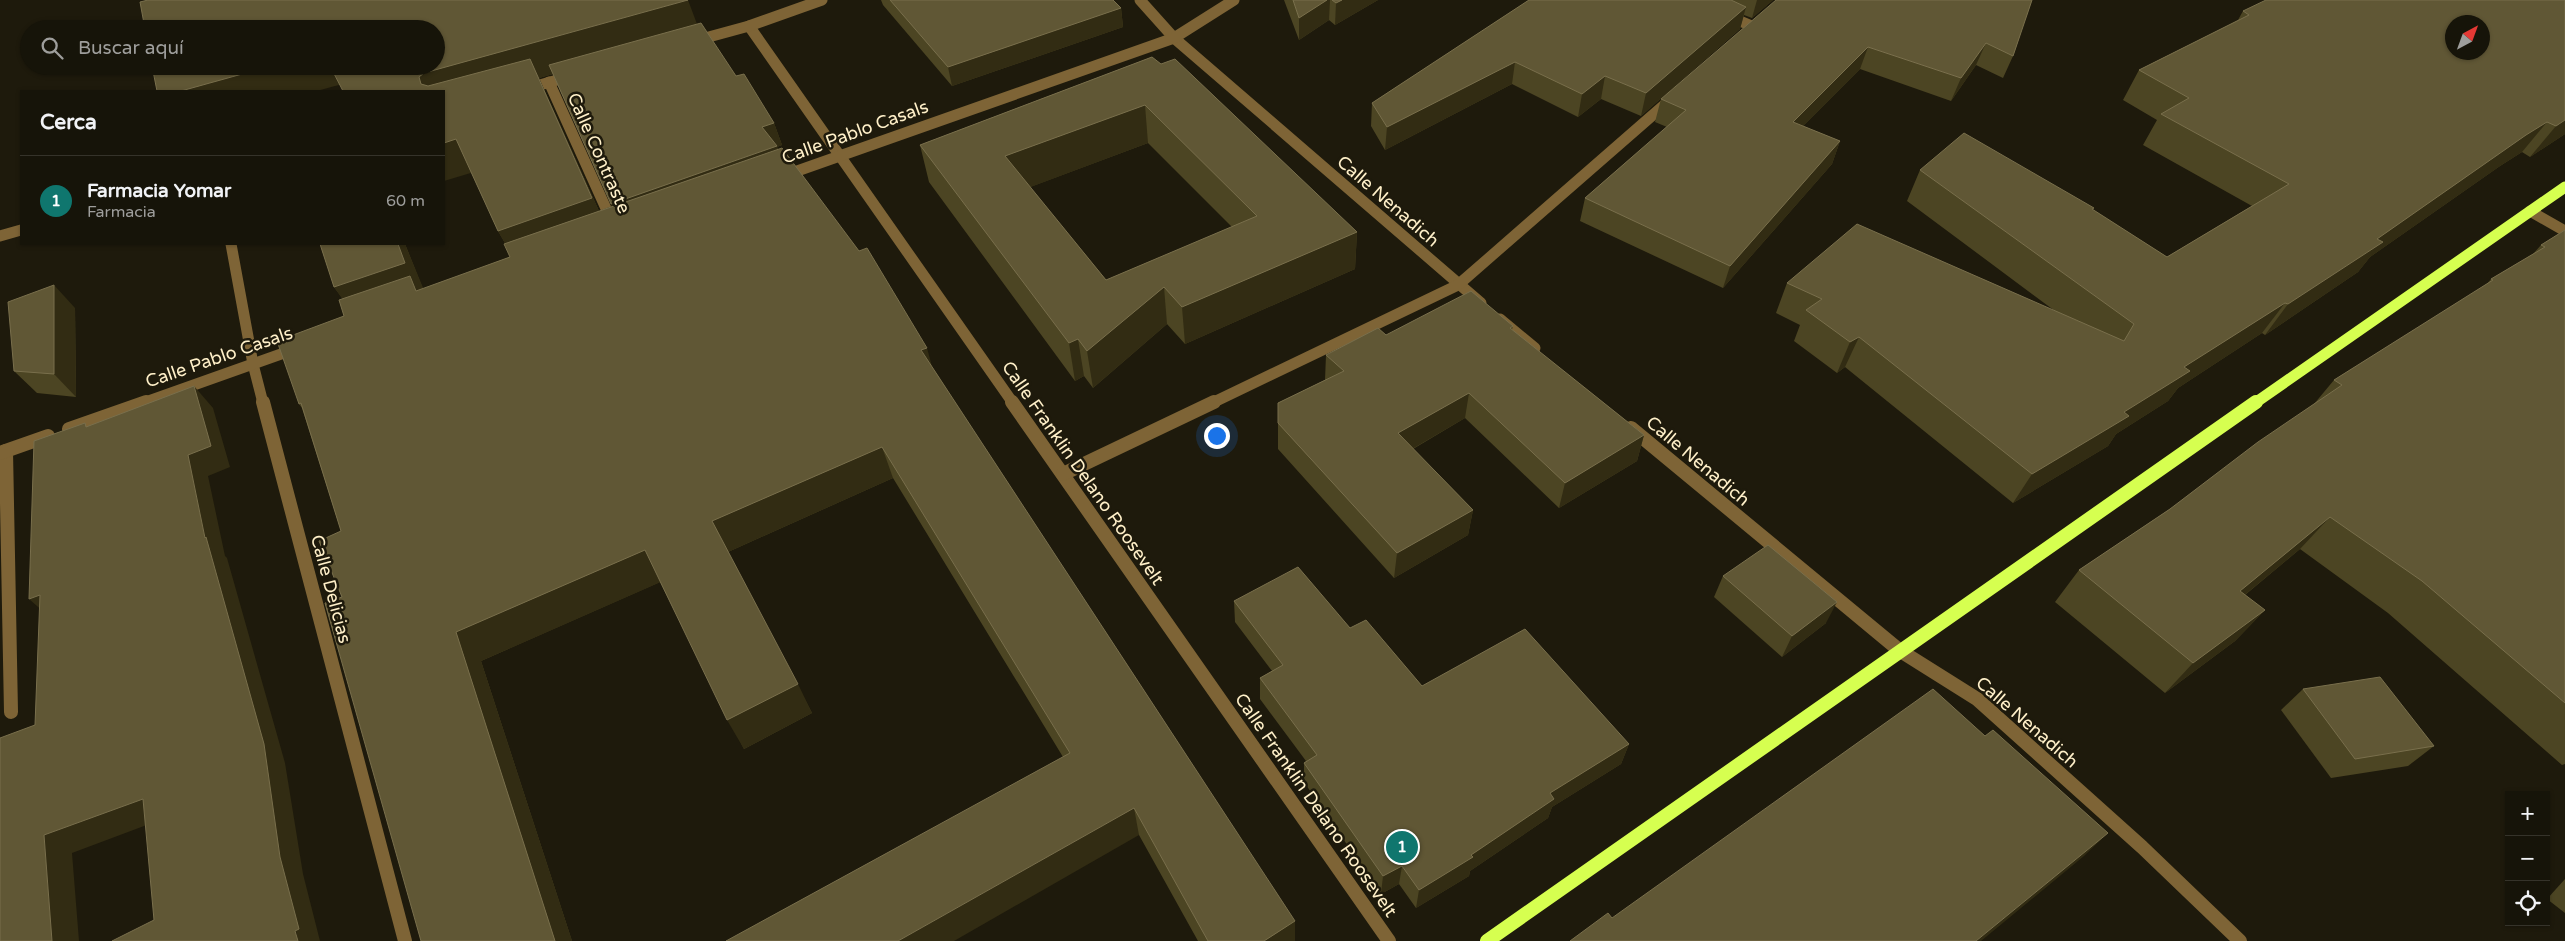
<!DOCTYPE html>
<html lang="es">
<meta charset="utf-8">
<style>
:root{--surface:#161409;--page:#1f1d12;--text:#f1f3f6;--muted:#9e9e9c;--line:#35332a;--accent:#0f766e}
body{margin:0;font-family:"Varela Round",sans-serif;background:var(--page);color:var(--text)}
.controls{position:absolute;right:15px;bottom:15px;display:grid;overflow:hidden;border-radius:0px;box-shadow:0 1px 4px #0004}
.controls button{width:45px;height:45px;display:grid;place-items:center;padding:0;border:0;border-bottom:1px solid var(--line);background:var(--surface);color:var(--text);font:25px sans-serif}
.compass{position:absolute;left:2445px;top:15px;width:45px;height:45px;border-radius:50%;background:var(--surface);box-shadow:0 1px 4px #0004;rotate:41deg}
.you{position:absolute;left:1216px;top:435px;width:18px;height:18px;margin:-12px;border:4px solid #fff;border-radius:50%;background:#1a73e8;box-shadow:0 0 0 8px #1a73e833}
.badge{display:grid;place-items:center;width:32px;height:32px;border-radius:50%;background:var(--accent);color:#fff;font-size:16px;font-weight:700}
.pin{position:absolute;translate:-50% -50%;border:2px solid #fff;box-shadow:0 1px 5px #0006}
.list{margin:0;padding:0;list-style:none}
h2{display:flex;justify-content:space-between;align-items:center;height:65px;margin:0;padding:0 20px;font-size:21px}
h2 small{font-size:16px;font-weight:400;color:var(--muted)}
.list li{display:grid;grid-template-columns:32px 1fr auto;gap:15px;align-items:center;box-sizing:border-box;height:90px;padding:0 20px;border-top:1px solid var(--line)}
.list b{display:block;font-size:19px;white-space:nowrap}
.list p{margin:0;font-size:16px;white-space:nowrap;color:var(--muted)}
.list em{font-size:16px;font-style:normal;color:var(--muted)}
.icon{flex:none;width:28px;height:28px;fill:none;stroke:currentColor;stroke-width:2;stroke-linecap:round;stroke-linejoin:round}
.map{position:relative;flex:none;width:2565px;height:941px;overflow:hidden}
.search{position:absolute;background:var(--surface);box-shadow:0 1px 4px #0004;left:20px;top:20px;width:425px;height:55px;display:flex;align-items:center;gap:12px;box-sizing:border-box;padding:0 18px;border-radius:28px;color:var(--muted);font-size:19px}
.panel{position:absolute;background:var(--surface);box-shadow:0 1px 4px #0004;left:20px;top:90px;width:425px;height:155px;border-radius:0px}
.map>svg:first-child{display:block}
</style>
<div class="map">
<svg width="2565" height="941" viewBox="0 0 2565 941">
<rect width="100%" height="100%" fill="#1e1a0c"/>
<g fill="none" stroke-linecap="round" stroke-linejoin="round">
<!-- minor-far1 -->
<g stroke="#7e6436" stroke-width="11">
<polyline points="1140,0 1174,38 1481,303"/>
<polyline points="1726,15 1754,27"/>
<polyline points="749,26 1013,403"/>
<polyline points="694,41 749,26 822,0"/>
<polyline points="549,82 613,224"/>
<polyline points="526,89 571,76"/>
<polyline points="783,176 1174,38 1234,0"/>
<polyline points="2530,211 2565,231"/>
<polyline points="0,236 21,230"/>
<polyline points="231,244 253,364 263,403"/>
<polyline points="1500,319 1535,348"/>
<polyline points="143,403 298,348"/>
<polyline points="1212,403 1458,285 1670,100"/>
</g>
<!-- minor -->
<g stroke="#7e6436" stroke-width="14">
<polyline points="263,402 405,941"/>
<polyline points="1012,402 1389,941"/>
<polyline points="1631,428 1899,650 1977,699 2142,847 2240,941"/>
<polyline points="69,429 146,402"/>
<polyline points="6,451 11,712"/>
<polyline points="0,453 48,436"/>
<polyline points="1063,474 1214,402"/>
</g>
<!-- major-far1 -->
<polyline stroke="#d6ff50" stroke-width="11" points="2255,403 2565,187"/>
<!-- major -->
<polyline stroke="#d6ff50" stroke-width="14" points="1487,941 2256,402"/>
</g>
<!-- wall -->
<g fill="#4c4523" fill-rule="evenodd">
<polygon points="881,0 1113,0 1121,8 1123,27 952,86 883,5"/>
<polygon points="1284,0 1378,0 1335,25 1329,20 1299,40"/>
<polygon points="1529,0 1773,0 1752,18 1744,15 1740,29 1641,116 1601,99 1578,117 1512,84 1385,150 1371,126 1372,103"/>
<polygon points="2032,0 2013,56 2003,78 1976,65 1951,101 1860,69 1803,126 1840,141 1832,164 1723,288 1580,221 1585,198 1667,127 1655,122 1661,99"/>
<polygon points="2565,0 2565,134 2530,157 2522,152 2500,166 2370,257 2358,272 2265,335 2262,333 2178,388 2168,401 2116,434 2108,446 2013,503 1845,367 1837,373 1794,341 1800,325 1776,313 1787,283 2055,311 1907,201 1920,170 2093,210 2167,257 2252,206 2143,145 2157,120 2123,100 2139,70 2238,20 2243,11"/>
<path d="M697 24 736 76 774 123 782 145 777 147 778 149 933 368 1295 941H1198L1139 835 1063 757 893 478 728 552 812 713 744 749 660 582 481 661 572 941H421L342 597 341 531 302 408 299 404 344 316 343 299 334 287 320 244H405L423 289 510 257 505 243 498 231 471 172 340 85 157 91ZM553 74 612 206 599 211 539 78Z"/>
<path d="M1152 57 1357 232 1355 269 1185 344 1167 324 1093 388 1084 376 1075 381 929 182 920 145ZM1148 143 1232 227 1106 280 1030 187Z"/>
<polygon points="2565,230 2565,764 2562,765 2388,613 2300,549 2245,595 2265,610 2235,641 2165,693 2055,602 2079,570 2170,509 2314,404 2334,380 2486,285 2491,279 2533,254 2541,245"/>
<polygon points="75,308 76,397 37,393 14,371"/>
<polygon points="1513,326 1512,330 1644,435 1637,461 1559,508 1465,418 1413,449 1473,510 1468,535 1394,578 1278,449 1278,403 1325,380 1326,355 1386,335"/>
<polygon points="1723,576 1826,623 1782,657 1714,597"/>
<polygon points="1234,601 1350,628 1422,686 1629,744 1621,764 1552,807 1548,818 1470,871 1469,876 1416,908 1399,884 1381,894 1304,782 1304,763 1306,761 1260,699 1260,678 1272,671 1235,622"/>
<polygon points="2303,689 2434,746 2408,766 2331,778 2281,710"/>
<polygon points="2565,879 2565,913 2547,899"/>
</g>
<!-- shaded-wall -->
<g fill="#322c13">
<polygon points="688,0 700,32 539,78 608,231 516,263 498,231 444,105 421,84 419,77 424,73"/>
<polygon points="1327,0 1330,0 1329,20 1299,40 1299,18"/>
<polygon points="1342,0 1378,0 1335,25 1336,3"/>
<polygon points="1757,0 1773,0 1752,18"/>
<polygon points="1746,7 1740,29 1641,116 1646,93"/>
<polygon points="1121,8 1123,27 952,86 948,67"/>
<polygon points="1986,43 1976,65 1951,101 1961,78"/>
<polygon points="1868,47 1860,69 1785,144 1793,122"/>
<polygon points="1515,62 1512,84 1385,150 1387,127"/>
<polygon points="271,66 332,66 342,84 317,91 181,91"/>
<polygon points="1605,76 1601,99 1578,117 1582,94"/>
<polygon points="1145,105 1148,143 1012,194 1005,156"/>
<polygon points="2565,120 2565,134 2530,157 2556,126"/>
<polygon points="2547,122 2522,152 2500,166 2370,257 2358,272 2265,335 2288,304 2377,239 2526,135"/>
<polygon points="774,123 782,145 777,147 784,168 621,226 611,204 762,127"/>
<polygon points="456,139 474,172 444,181 444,143"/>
<polygon points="1840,141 1832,164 1723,288 1730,266"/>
<polygon points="1357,232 1355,269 1185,344 1182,307"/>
<polygon points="398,244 405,244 426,295 357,320 334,287"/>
<polygon points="54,285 75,308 76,397 54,374"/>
<polygon points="1164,287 1167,324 1093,388 1087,351"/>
<polygon points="2285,303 2262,333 2178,388 2168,401 2116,434 2108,446 2013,503 2032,474 2184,367"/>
<polygon points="1859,337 1845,367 1837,373 1850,342"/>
<polygon points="1078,339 1084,376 1075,381 1069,343"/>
<polygon points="927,348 936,381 921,350"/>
<polygon points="194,386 213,408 230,467 208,476 225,556 227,558 285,763 303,874 320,941 298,941 280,857 205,538 188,455"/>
<polygon points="1469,393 1465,418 1395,459 1398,433"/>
<polygon points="1644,435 1637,461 1559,508 1565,483"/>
<polygon points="882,447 893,478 728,552 712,521"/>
<polygon points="1473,510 1468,535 1394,578 1397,553"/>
<polygon points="2330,517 2300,549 2212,622 2240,591"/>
<polygon points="645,550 663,581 481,661 572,941 555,941 456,632"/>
<polygon points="40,595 53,620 29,599"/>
<polygon points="1837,602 1826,623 1782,657 1792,636"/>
<polygon points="2265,610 2235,641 2165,693 2193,663"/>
<polygon points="798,684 812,713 744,749 727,720"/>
<polygon points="1629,744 1621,764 1552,807 1548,818 1470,871 1469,876 1416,908 1419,890 1471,855 1550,793"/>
<polygon points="143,799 168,817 72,853 79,941 52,941 44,835"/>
<polygon points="1134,808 1139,835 954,941 898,941"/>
<polygon points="2108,833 2084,856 1981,941 1976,941"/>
<polygon points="1402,866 1399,884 1381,894 1383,876"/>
<polygon points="1295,921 1295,941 1264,941"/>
</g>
<!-- building -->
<g fill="#605735" stroke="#796f4c" fill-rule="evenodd">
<polygon points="148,0 688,0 424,73 419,77 421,84 428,86 530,59 592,198 498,231 456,139 444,143 444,91 343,91 330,66 436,66 436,29 145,29 140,2"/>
<polygon points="890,0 1113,0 1121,8 948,67"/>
<polygon points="1293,0 1327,0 1299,18"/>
<polygon points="1332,0 1342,0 1336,3"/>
<polygon points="1529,0 1731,0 1746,7 1646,93 1605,76 1582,94 1515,62 1387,127 1372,103"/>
<polygon points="1776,0 2032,0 2013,56 1986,43 1961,78 1868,47 1793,122 1840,141 1730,266 1585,198 1686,110 1661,99"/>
<path d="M2266 0H2565V120L2556 126 2547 122 2526 135 2377 239 2383 242 2288 304 2285 303 2184 367 2190 371 2124 412 2129 416 2032 474 1859 337 1850 342 1806 310 1822 299 1787 283 1857 224 2124 341 2134 324 1920 170 1964 133 2094 208 2092 209 2167 257 2289 184 2161 114 2189 98 2139 70 2249 15 2243 11ZM2452 22H2482V52H2452Z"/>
<polygon points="701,23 736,76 744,74 774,123 762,127 777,146 611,204 549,65"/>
<path d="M1152 57 1161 64 1175 59 1357 232 1182 307 1164 287 1087 351 1078 339 1069 343 920 145ZM1145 105 1257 216 1106 280 1005 156Z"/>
<polygon points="152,66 271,66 181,91 157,91"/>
<polygon points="782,148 859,251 867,248 927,348 921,350 1295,921 1264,941 1208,941 1134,808 898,941 726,941 1070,753 882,447 712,521 798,684 727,720 645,550 456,632 555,941 421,941 325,603 342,597 319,541 341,531 301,403 299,404 277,341 344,316 339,300 410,276 416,291 510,257 504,244"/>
<polygon points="2565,230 2565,703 2422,581 2330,517 2240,591 2265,610 2193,663 2079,570 2170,509 2258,442 2342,385 2334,380 2493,280 2491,279 2545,247 2541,245"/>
<polygon points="320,244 398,244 405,263 334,287"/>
<polygon points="54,285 54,374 14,371 8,302"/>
<polygon points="1471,291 1513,326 1510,328 1644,435 1565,483 1469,393 1398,433 1473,510 1397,553 1278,423 1278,403 1344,371 1326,355 1378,328 1386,335"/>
<polygon points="194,386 211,446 188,455 205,538 206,537 264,744 280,857 299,929 295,931 298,941 112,941 154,920 143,799 44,835 52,941 0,941 0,738 35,725 40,595 29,599 34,441 85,423 86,427"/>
<polygon points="1768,545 1837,602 1792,636 1723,576"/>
<polygon points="1298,567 1350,628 1366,620 1422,686 1525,629 1629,744 1550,793 1554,799 1471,855 1473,857 1419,890 1402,866 1383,876 1304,763 1317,755 1260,678 1283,665 1234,601"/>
<polygon points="2380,677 2434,746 2355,759 2303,689"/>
<polygon points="1933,689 1985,736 1993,730 2108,833 1976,941 1570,941 1608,913 1612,918"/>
</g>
<g text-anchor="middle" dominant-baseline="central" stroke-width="5" stroke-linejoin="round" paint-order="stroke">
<!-- street labels -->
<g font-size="18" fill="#fff0c9" stroke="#1e1a0c">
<text transform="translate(855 132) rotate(-20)">Calle Pablo Casals</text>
<text transform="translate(599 153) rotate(66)">Calle Contraste</text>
<text transform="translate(1388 201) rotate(41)">Calle Nenadich</text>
<text transform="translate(219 357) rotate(-19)">Calle Pablo Casals</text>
<text transform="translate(1698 461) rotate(40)">Calle Nenadich</text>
<text transform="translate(1083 473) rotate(55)">Calle Franklin Delano Roosevelt</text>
<text transform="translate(331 589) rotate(75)">Calle Delicias</text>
<text transform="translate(2027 722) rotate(41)">Calle Nenadich</text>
<text transform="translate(1316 805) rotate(55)">Calle Franklin Delano Roosevelt</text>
</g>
</g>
</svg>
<div class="controls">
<button>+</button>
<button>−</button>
<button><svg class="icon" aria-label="locate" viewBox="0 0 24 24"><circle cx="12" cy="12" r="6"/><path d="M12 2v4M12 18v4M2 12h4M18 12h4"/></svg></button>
</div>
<svg class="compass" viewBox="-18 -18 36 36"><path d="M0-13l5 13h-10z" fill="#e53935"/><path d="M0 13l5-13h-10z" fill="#9e9e9c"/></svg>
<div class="you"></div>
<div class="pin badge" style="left:1402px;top:847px">1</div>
<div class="search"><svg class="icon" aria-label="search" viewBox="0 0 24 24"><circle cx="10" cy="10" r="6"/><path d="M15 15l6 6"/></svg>Buscar aquí</div>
<section class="panel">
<h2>Cerca<small></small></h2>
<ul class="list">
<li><span class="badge">1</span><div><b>Farmacia Yomar</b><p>Farmacia</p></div><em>60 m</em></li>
</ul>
</section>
</div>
